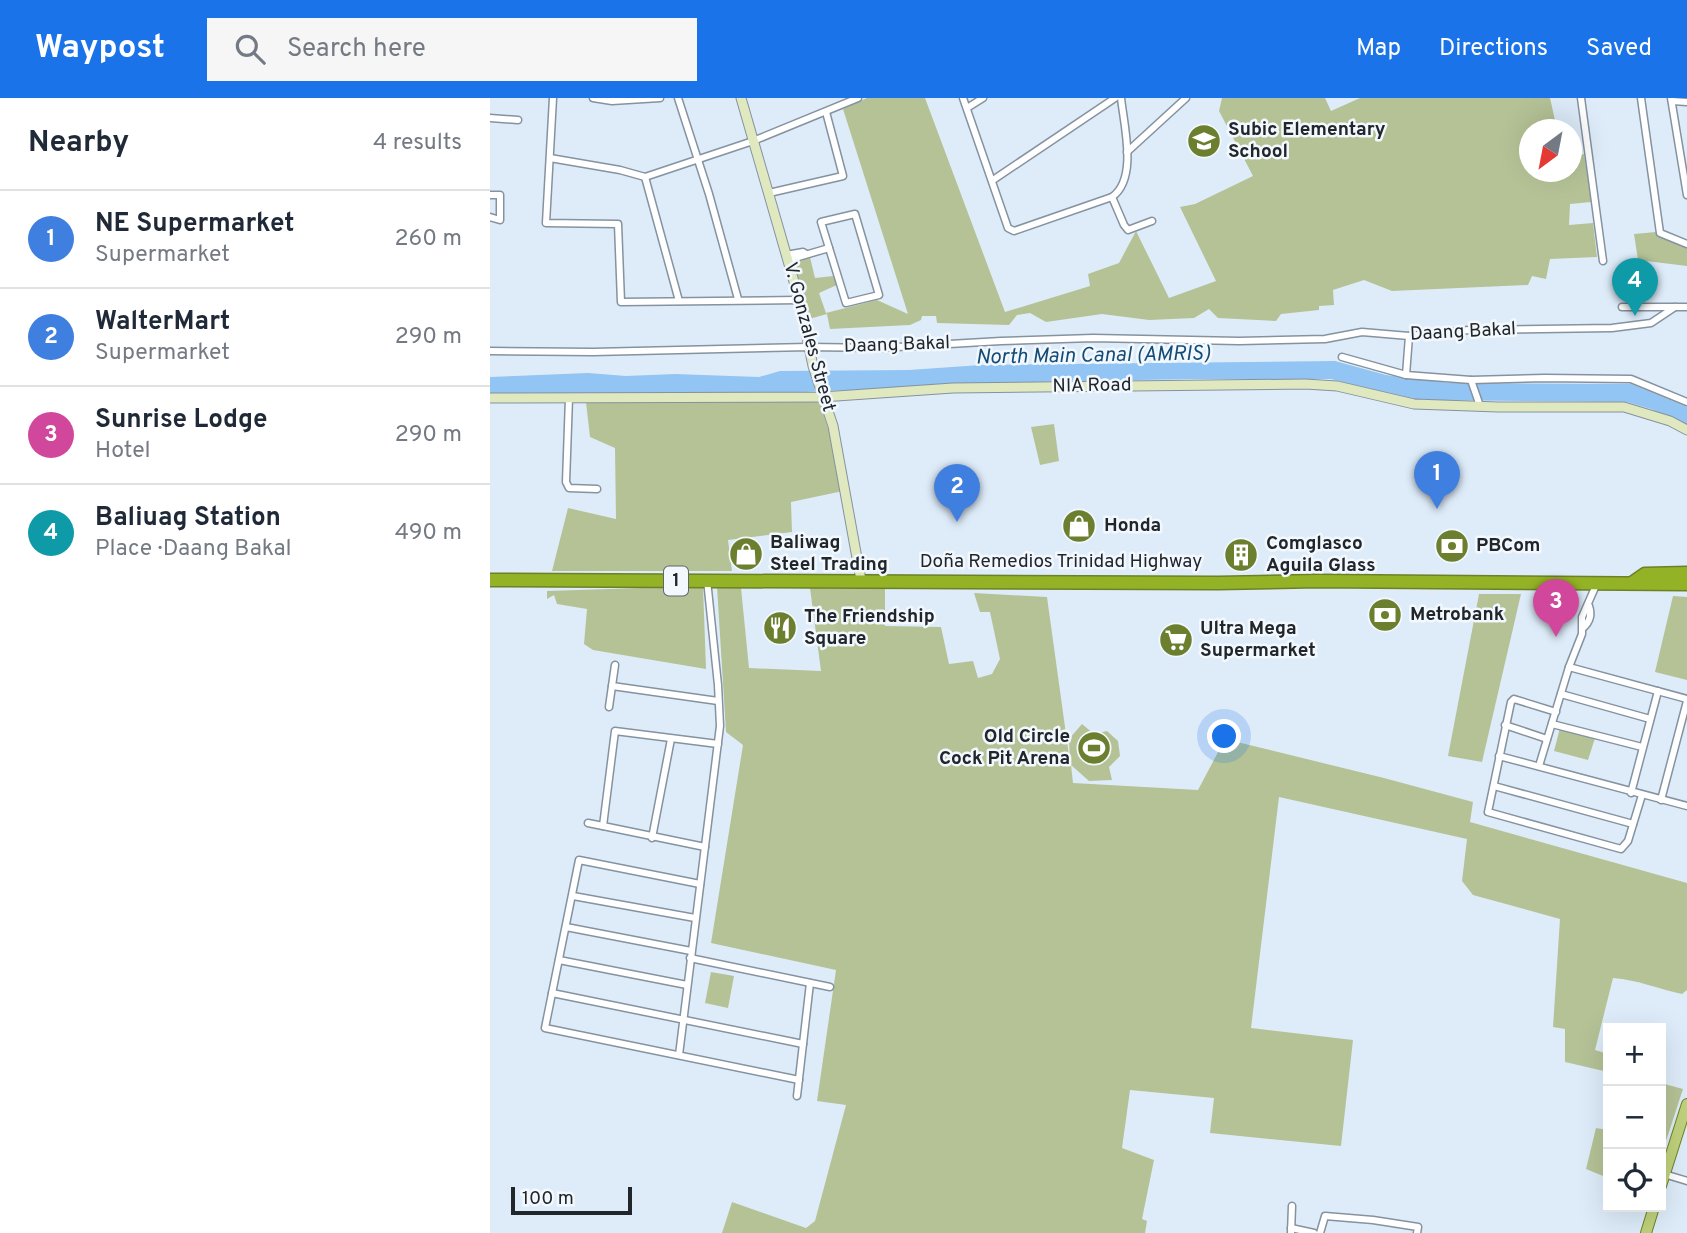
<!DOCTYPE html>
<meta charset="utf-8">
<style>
:root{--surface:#fff;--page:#f6f6f7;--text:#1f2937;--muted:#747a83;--line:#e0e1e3;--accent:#1a73e8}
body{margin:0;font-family:Overpass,sans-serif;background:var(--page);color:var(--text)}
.controls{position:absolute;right:21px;bottom:21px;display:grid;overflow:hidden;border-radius:0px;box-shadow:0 7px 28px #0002}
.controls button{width:63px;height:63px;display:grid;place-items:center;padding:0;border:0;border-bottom:2px solid var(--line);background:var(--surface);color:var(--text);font:35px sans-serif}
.compass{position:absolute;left:1029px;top:21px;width:63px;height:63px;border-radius:50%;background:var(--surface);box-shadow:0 7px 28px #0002;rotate:212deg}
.scale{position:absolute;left:21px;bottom:18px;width:121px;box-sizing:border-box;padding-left:7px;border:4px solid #21262b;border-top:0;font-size:19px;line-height:24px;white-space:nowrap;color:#21262b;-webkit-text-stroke:5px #f2f8fe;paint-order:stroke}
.you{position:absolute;left:735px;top:639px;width:24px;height:24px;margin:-18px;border:5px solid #fff;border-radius:50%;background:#1a73e8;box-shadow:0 0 0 10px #1a73e833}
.badge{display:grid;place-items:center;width:46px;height:46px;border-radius:50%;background:var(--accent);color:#fff;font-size:23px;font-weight:700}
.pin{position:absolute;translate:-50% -58px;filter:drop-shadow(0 2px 4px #0008)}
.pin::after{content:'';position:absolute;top:37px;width:24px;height:21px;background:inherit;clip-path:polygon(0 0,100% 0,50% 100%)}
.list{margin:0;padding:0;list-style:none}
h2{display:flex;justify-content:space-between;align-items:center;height:91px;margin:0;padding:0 28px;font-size:30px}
h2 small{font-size:23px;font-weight:400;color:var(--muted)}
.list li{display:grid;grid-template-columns:46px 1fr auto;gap:21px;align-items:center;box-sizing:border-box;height:98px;padding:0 28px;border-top:2px solid var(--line)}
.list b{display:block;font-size:26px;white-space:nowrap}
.list p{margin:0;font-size:23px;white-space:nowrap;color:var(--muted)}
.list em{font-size:23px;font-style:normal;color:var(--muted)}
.icon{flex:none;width:38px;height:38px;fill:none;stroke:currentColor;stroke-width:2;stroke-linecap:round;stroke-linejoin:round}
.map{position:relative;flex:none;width:1197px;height:1135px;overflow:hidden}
header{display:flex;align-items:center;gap:42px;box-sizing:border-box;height:98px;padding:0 35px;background:var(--accent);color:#fff}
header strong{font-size:33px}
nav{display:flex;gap:38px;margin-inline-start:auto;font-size:24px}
.search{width:490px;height:63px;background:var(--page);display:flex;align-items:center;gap:18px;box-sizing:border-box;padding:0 24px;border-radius:0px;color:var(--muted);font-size:26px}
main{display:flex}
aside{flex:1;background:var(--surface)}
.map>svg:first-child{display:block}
</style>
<header>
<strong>Waypost</strong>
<div class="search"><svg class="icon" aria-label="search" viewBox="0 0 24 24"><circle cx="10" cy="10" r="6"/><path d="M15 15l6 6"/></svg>Search here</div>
<nav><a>Map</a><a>Directions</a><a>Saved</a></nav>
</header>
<main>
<aside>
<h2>Nearby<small>4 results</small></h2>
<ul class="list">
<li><span class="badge" style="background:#3f7fe0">1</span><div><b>NE Supermarket</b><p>Supermarket</p></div><em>260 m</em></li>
<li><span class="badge" style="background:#3f7fe0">2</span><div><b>WalterMart</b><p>Supermarket</p></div><em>290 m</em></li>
<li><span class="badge" style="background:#d1479c">3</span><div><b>Sunrise Lodge</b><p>Hotel</p></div><em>290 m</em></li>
<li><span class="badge" style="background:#0f9aa8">4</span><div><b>Baliuag Station</b><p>Place · Daang Bakal</p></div><em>490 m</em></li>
</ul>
</aside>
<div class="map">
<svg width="1197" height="1135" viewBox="0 0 1197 1135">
<rect width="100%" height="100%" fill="#deecfa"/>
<!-- green -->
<g fill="#b5c296">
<polygon points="377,0 435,0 515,214 600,188 598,176 629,165 646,133 679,200 726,183 690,109 705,106 763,78 729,13 732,0 835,0 841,13 870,0 1060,0 1067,31 1040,32 1040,74 1082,74 1082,59 1094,56 1101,104 1080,106 1079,127 1103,125 1107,159 1060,161 1056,181 1042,178 1038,187 902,193 874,182 843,192 844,207 829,208 829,212 791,216 786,223 728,220 719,211 704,220 659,222 612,216 556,224 540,215 527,217 519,227 447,225 446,218 432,218 431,222 420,227 340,231 337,216 319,221 304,166 320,159 325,180 343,178 347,187 329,195 336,215 387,202 418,216 353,11"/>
<polygon points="1166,134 1197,147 1197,168 1148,162 1144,136"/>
<polygon points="329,303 347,358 353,393 301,404 302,434 238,442 242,473 62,473 78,410 126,421 125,350 100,339 96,304"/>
<polygon points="564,326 569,363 550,367 541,329"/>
<polygon points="213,488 216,571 103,552 94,546 97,511 67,506 64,497 57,501 57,493"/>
<path d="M227 489 251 490 259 570 331 573 320 490 395 491V528L451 529 459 566 483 563 488 580 502 576 510 561 500 514H490L484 495 557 499 580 665 579 641 592 626 604 636 617 633 628 643 630 658 619 669 622 682 599 683 581 667 583 685 708 692 735 641 894 680 983 704 980 724 1197 785V892L1192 896C1169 891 1148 882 1123 880L1105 952 1118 956V974L1075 964V931L1063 929 1070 821 983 797 972 783 977 741 789 699 761 930 863 942 851 1048 720 1035 724 1000 640 992 632 1050 664 1062 652 1121 657 1123 655 1135H232L242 1104 316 1130 325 1123 356 1007 327 1003 346 872 221 845 253 647 236 634Z"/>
<polygon points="989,496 1031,496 992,664 958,658"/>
<polygon points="1183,498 1197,499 1197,582 1165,574"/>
<polygon points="1070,630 1105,640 1098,662 1064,653"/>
<polygon points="221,874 244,878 238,910 215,905"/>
<polygon points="1171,985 1193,991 1176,1043 1171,1041"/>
<polygon points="1106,1030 1118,1032 1118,1080 1096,1071"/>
</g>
<!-- water -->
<polygon fill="#92c4f4" points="845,263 896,277 958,285 1141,286 1197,309 1197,329 1161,311 1137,304 935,302 906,299 841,281 701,281 544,284 314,294 0,297 0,279 98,275 136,278 185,276 269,279 290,273 419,272 491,267"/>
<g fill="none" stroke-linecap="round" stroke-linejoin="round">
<!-- street casing -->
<g stroke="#85929f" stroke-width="9">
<g id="street">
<polyline points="63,0 56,125 128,126 131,204 309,202"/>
<polyline points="103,0 122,3 170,0"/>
<polyline points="188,0 219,96 248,201"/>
<path d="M473 0 518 130 524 133 622 99C648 81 634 28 631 0"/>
<polyline points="1091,0 1113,163"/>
<polyline points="1151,0 1170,135 1197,146"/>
<polyline points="1181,0 1197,97"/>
<polyline points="1182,3 1197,4"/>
<polyline points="477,10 493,0"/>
<polyline points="0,20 28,22"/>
<polyline points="637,54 696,0"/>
<polyline points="60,60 130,72 155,79 263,43 368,0"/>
<polyline points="155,79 189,203"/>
<polyline points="503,82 625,0"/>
<polyline points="279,95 353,78 336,14"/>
<polyline points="0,97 10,97 10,122 0,119"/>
<polyline points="622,99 634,127 638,132 662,123"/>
<polygon points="365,116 389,197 356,205 331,124"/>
<polyline points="296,157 313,154 316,156"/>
<polyline points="298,162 339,150"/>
<polyline points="1132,209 1197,209"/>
<polyline points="919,238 916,277 981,282 990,308"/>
<polyline points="0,253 103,254 319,249 390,250 511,243 603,240 749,243 835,241 872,234 919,238 979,232 1122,230 1161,225 1185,209"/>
<polyline points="852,259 916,277"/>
<polyline points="981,282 1055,280 1141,281 1197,304"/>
<polyline points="79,300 76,384 79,390 107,391"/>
<path d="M1093 530C1100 524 1102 517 1099 508"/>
<polyline points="1079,569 1197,601"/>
<polyline points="122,588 228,603"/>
<polyline points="1071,596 1160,621"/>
<polyline points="119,609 125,567"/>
<polyline points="1066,614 1024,601 1021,604 998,714 1131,751 1138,743 1152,697"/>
<polyline points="1062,626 1152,649"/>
<polyline points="1015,627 1057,641"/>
<polyline points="1009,658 1197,708"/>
<polyline points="1049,668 1079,569 1092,536 1092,519 1107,485"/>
<polyline points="1004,688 1143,726"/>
<polyline points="1141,695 1168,593"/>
<polyline points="1171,702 1197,603"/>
<polyline points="98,725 113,728"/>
<polyline points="162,740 181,641"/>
<polyline points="215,749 113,728 125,633 228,646"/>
<polyline points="210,786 89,762 55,930 309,982"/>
<polyline points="83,798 205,820"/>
<polyline points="76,829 201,853"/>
<polyline points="200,860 340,889"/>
<polyline points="69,862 197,887"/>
<polyline points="62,895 313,946"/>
<polyline points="189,957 230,628 228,587 217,482"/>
<polyline points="307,998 320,885"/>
<polyline points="1174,1076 1197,1083"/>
<polyline points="801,1130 824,1135"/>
<polyline points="801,1135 802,1108"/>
<polyline points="830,1135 835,1118 883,1122 928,1129 927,1135"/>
</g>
</g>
<!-- secondary casing -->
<g stroke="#85929f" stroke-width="11">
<g id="secondary">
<polyline points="251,0 309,201 323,268 343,328 371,482"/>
<polyline points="0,300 332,299 463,290 815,286 847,288 924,306 1008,309 1134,309 1180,323 1197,332"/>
</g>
</g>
<!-- primary casing -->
<g stroke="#6c8127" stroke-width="12">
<g id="primary">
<polyline points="1171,1088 1197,1006"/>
<polyline points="1156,1135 1164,1109"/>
</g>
</g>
<!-- highway casing -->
<g stroke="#6c8127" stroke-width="15">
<g id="highway">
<polyline points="0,482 728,485 828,483 1197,486"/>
<polyline points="1142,485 1155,476 1197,475"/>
</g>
</g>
<!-- street -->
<use href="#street" stroke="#fff" stroke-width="6"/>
<!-- secondary -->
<use href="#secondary" stroke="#dfe8be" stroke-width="9"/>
<!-- primary -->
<use href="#primary" stroke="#bfd17c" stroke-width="10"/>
<!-- highway -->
<use href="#highway" stroke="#94b225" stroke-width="12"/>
</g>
<!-- icons -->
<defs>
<g id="school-disc" transform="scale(1.75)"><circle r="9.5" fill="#6b7f2f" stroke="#f2f8fe"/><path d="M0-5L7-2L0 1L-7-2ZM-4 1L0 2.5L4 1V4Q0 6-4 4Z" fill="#fff"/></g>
<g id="shop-disc" transform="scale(1.75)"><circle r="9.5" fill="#6b7f2f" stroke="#f2f8fe"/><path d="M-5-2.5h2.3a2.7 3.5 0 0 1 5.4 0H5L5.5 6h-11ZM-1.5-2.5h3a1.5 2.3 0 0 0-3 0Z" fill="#fff"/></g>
<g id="bank-disc" transform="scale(1.75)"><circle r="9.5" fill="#6b7f2f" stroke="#f2f8fe"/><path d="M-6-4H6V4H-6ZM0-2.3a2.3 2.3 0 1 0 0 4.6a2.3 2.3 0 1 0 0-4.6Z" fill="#fff"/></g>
<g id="building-disc" transform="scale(1.75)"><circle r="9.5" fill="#6b7f2f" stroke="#f2f8fe"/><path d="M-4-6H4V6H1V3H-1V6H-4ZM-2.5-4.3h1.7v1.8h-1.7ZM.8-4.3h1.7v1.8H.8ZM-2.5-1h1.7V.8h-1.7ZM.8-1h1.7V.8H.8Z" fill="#fff"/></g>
<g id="restaurant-disc" transform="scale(1.75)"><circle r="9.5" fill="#6b7f2f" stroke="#f2f8fe"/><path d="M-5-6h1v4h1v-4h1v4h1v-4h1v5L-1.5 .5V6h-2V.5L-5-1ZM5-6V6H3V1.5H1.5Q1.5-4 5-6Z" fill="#fff"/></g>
<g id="supermarket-disc" transform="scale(1.75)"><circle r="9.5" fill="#6b7f2f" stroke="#f2f8fe"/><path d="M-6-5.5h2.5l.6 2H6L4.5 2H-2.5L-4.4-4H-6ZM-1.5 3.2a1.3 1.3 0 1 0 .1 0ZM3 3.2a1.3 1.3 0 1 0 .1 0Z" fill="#fff"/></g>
<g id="stadium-disc" transform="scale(1.75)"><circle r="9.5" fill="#6b7f2f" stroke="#f2f8fe"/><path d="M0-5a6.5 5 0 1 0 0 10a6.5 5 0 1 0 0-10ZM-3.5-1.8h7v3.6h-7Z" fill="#fff"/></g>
</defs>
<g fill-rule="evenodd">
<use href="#school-disc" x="714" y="43"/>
<use href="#shop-disc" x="589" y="428"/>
<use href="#bank-disc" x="962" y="448"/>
<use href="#shop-disc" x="256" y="456"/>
<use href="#building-disc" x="751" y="457"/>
<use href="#bank-disc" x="895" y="517"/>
<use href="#restaurant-disc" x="290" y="530"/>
<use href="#supermarket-disc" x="686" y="542"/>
<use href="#stadium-disc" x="604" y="650"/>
</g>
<g text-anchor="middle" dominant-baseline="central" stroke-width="5" stroke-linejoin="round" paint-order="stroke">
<!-- shield labels -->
<rect fill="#f2f8fe" stroke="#60656a" stroke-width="2" x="174" y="468.5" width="24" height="29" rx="5"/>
<g font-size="18" font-weight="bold" fill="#21262b">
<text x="186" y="483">1</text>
</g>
<!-- poi labels -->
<g font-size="19" font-weight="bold" fill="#21262b" stroke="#f2f8fe" text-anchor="start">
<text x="738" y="32">Subic Elementary<tspan x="738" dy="22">School</tspan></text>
<text x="614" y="428">Honda</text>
<text x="280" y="445">Baliwag<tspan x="280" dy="22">Steel Trading</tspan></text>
<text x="776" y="446">Comglasco<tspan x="776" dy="22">Aguila Glass</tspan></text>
<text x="986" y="448">PBCom</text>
<text x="920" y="517">Metrobank</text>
<text x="314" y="519">The Friendship<tspan x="314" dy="22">Square</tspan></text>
<text x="710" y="531">Ultra Mega<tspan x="710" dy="22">Supermarket</tspan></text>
<text x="580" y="639" text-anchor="end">Old Circle<tspan x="580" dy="22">Cock Pit Arena</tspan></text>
</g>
<!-- street labels -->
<g font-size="19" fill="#21262b" stroke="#f2f8fe">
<text transform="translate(973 234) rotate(-3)">Daang Bakal</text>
<text transform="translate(319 239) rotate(75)">V. Gonzales Street</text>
<text transform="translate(407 247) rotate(-2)">Daang Bakal</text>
<text transform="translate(602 288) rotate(-1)">NIA Road</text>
<text x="571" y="464">Doña Remedios Trinidad Highway</text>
</g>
<!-- water labels -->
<g font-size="21" font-style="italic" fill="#144b77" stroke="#f2f8fe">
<text transform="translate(603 258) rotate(-1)">North Main Canal (AMRIS)</text>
</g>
</g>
</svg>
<div class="controls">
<button>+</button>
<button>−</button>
<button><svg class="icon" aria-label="locate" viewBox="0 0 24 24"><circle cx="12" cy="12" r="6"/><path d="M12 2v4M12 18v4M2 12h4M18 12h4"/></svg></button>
</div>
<svg class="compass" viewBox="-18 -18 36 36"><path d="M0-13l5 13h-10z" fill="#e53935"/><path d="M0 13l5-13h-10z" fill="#747a83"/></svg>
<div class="scale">100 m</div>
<div class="you"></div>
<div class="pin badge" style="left:947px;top:411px;background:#3f7fe0">1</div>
<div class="pin badge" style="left:467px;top:424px;background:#3f7fe0">2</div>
<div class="pin badge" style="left:1066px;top:539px;background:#d1479c">3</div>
<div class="pin badge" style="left:1145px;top:218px;background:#0f9aa8">4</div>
</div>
</main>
